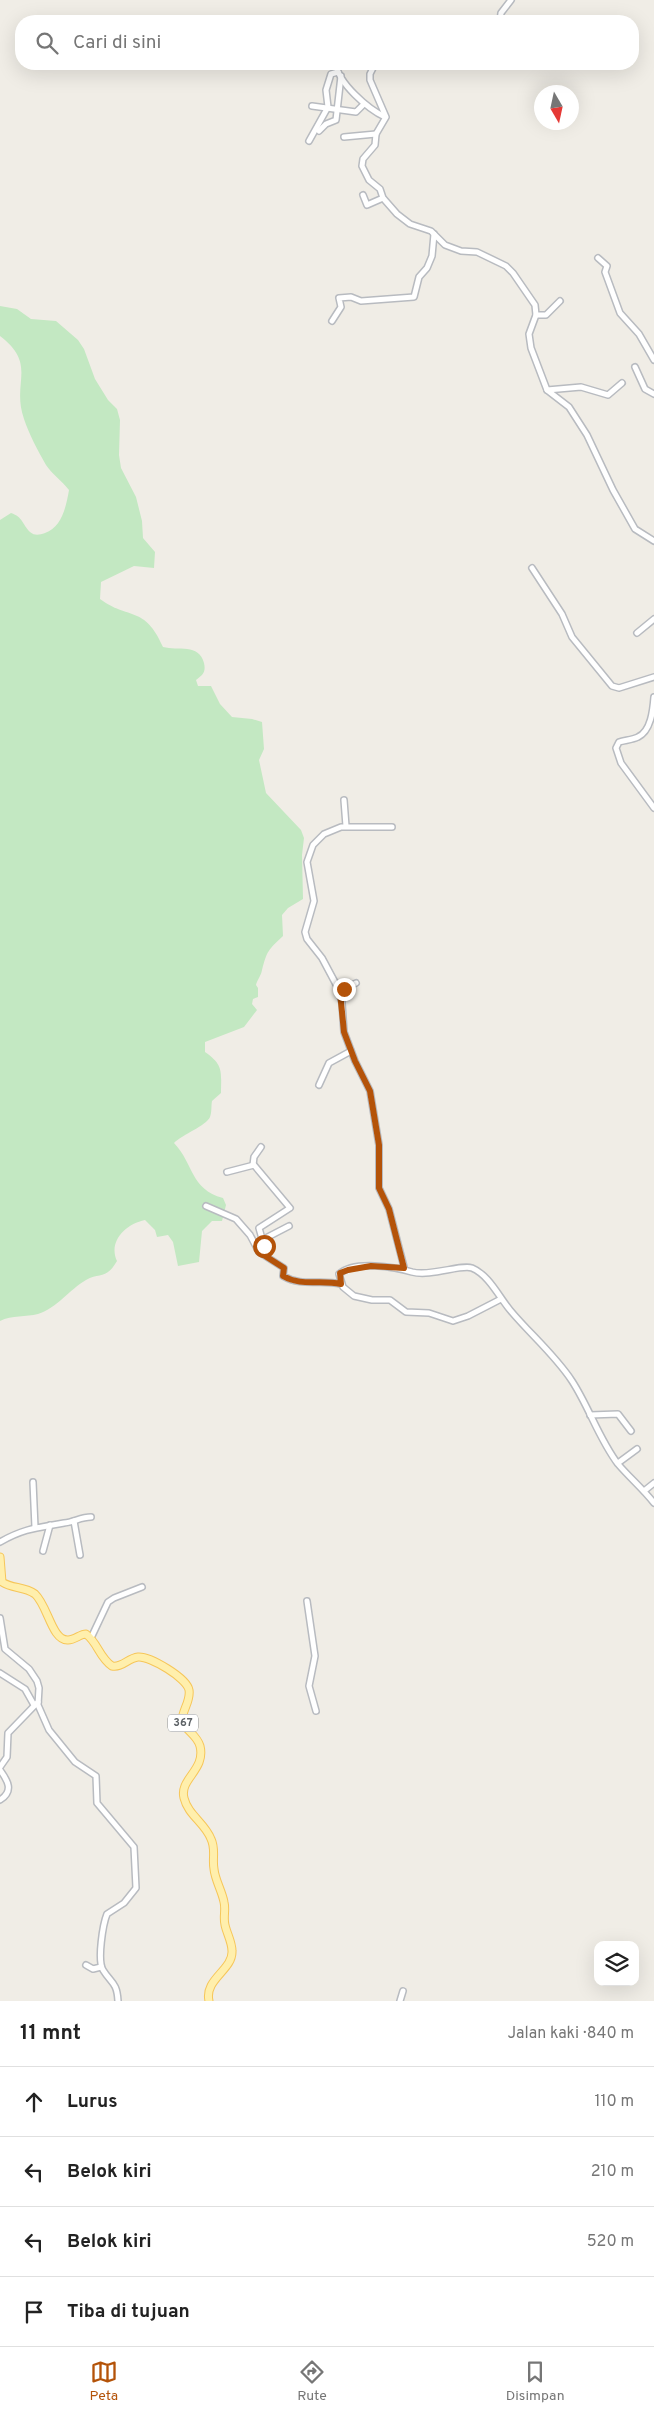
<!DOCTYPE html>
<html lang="id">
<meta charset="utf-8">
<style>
:root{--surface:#fff;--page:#f6f6f6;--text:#222;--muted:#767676;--line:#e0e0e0;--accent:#b45309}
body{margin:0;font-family:Overpass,sans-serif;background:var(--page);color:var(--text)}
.controls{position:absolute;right:15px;bottom:15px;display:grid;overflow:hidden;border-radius:10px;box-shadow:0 5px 20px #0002}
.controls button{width:45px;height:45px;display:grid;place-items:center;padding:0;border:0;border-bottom:1px solid var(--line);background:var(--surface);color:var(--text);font:25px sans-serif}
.compass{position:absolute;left:534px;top:85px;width:45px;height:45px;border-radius:50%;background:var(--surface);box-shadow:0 5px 20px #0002;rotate:171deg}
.stop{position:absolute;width:15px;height:15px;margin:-11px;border:4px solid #b45309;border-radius:50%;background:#fff}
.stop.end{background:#b45309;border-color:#fff;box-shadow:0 1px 5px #0008}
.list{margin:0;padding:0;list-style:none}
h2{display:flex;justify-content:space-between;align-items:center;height:65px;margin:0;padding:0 20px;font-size:21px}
h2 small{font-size:16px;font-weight:400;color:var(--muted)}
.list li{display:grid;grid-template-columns:32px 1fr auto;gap:15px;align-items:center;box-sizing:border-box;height:70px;padding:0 20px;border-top:1px solid var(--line)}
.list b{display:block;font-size:19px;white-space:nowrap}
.list em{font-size:16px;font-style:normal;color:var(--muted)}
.icon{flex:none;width:28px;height:28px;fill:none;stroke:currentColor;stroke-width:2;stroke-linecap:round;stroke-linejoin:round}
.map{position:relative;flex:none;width:654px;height:2001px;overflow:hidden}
.search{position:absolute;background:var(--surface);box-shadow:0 5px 20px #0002;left:15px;right:15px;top:15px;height:55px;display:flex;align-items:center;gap:12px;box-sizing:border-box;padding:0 18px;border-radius:20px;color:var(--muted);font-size:19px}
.sheet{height:345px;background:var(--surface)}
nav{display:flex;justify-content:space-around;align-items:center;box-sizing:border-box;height:70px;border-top:1px solid var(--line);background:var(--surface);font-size:14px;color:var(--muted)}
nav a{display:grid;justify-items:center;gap:2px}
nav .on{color:var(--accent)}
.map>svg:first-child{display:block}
</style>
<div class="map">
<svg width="654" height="2001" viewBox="0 0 654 2001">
<rect width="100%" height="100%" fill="#f0ede6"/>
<!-- green -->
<path fill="#c3e8c2" d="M0 306 17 309 31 319 56 321 78 340 84 349 95 379 108 400 117 409 120 420 119 455 121 468 136 497 142 521 143 538 155 552 154 568 134 566 101 582 100 599C128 620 145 605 163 647 178 651 199 643 204 663 206 672 203 675 196 680L198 686H211L220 704 232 717 252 719 262 722 264 749 259 760 266 793 301 830 304 838 302 855 303 899 288 908 282 915 283 936C268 950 267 951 262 970 261 976 257 980 256 985L258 988V997L253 999 252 1004 257 1010 244 1027 205 1042V1052C224 1065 221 1072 221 1093L212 1101C211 1106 212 1112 210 1117 206 1126 183 1134 174 1143 194 1164 190 1189 223 1198L226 1205 222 1221H212L202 1231 199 1262 178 1266 173 1242 168 1235 157 1237 155 1230 145 1220C125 1224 108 1242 117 1261 106 1280 100 1272 86 1280 69 1290 57 1308 38 1314 26 1317 12 1315 0 1321V520L11 513C23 517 22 524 30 532 35 536 39 535 45 533 62 527 66 507 69 490 62 481 52 474 46 465 38 451 29 434 24 419 11 382 38 365 0 336Z"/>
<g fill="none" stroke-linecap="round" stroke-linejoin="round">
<!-- minor casing -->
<g stroke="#b8bbc0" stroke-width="8">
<g id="minor">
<polyline points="500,21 501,13 511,0"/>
<path d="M336 64C338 83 368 109 385 117"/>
<polyline points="375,64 370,74 370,80 386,117 376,134 375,145 363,159 362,166 369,180 380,189 383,198 397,214 410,224 431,231 445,245 461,251 477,252 506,266 513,273 535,305 536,315 529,334 531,348 547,390 569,407 587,435 613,490 635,529 654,541"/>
<polyline points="312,106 356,112 364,104"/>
<polyline points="319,131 326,124 336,120 341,76"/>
<polyline points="344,137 376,134"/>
<polyline points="309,141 328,107 326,90 331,74 338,72"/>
<polyline points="363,195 367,205 383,198"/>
<polyline points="598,258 607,266 605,272 620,313 639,334 654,360"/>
<polyline points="536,315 546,315 560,301"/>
<polyline points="332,321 341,307 339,298 351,297 361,301 414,297 419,277 427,268 432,256 434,234"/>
<polyline points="635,367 645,389 654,394"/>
<polyline points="547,390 581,387 608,395 622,383"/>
<polyline points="532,568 562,614 572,637 612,686 619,688 654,677"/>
<polyline points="637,633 654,619"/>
<path d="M654 697C653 710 651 731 638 737 632 740 625 740 619 742L616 748 621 763 654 808"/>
<polyline points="344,800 346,826"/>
<polyline points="392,827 341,827 324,834 313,845 307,862 314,901 305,932 307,939 322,958 338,988 342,1003 344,1032 355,1061 370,1091 379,1145 379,1188 389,1209 404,1267"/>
<polyline points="339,992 356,983"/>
<polyline points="319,1085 329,1063 351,1051"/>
<polyline points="253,1165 254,1157 261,1147"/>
<polyline points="227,1172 254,1165 290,1208 259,1228 264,1246 259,1252"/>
<path d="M206 1206 236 1219 250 1235 259 1252 284 1268 283 1276C302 1287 320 1279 341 1284"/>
<polyline points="262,1240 289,1226"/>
<path d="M501 1299 468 1316 453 1321 429 1313 406 1312 390 1300H372L354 1296 343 1287 339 1274C354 1260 395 1267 412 1272 431 1277 461 1264 472 1268 489 1275 499 1297 510 1310 530 1334 555 1355 572 1381 589 1407 599 1439 618 1464 629 1477 643 1489 654 1503"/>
<polyline points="590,1415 618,1414 631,1431"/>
<polyline points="618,1463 637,1449"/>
<polyline points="33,1482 35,1527"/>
<polyline points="644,1491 654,1483"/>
<polyline points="74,1521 80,1555"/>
<path d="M0 1542C25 1528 37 1528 64 1523 74 1522 81 1517 91 1517"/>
<polyline points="43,1551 50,1525"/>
<polyline points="307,1601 315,1656 309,1686 316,1711"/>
<path d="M0 1618 5 1649 29 1669 37 1681 39 1688 38 1705 49 1730 75 1762 96 1776 97 1803 134 1847 136 1888 124 1903 107 1914C103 1924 97 1960 103 1970 111 1983 117 1982 118 2001"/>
<polyline points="91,1638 108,1602 114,1598 142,1587"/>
<polyline points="0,1673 25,1689 34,1705"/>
<polyline points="0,1767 7,1757 8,1733 38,1702"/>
<path d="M0 1770C8 1781 14 1791 0 1800"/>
<polyline points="86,1965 93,1969 101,1967"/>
<polyline points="400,2001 403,1991"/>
</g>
</g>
<!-- major casing -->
<g stroke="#f6c659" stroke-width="9">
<path id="major" d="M0 1557 2 1582C12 1589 24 1586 35 1594 48 1606 52 1641 68 1640 75 1640 80 1634 86 1634 98 1643 99 1657 112 1666 122 1668 128 1658 138 1657 150 1656 187 1678 189 1690 191 1701 182 1710 182 1721 186 1731 197 1735 200 1746 206 1770 179 1779 184 1798 188 1815 205 1823 211 1839 216 1849 212 1859 214 1869 215 1880 222 1891 224 1902 226 1910 223 1917 225 1925 227 1934 232 1942 232 1951 233 1970 204 1979 209 2001"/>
</g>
<!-- minor -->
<use href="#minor" stroke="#fff" stroke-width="5"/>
<!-- major -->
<use href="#major" stroke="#ffefac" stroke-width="7"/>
</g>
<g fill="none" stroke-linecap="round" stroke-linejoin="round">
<!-- route -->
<path stroke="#b45309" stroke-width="6" d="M264 1246 259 1252 284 1268 283 1276C302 1287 320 1279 341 1284L340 1273 348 1270 371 1266 404 1268 389 1209 379 1188V1145L370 1091 355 1061 344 1032 340 992 344 989"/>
</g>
<g text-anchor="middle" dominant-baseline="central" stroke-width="5" stroke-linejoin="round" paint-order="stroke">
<!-- shield labels -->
<rect fill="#fff" stroke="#8e9194" stroke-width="1" x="168" y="1714.5" width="30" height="17" rx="4"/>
<g font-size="11" font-weight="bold" fill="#5d6266">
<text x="183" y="1723">367</text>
</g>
</g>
</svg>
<div class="controls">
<button><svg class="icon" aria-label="layers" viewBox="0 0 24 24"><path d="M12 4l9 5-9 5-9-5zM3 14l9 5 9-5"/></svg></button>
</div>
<svg class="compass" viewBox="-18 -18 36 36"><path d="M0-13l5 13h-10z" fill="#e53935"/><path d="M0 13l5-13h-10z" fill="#767676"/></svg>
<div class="stop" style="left:264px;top:1246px"></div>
<div class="stop end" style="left:344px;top:989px"></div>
<div class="search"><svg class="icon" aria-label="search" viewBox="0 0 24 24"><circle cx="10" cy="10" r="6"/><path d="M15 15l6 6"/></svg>Cari di sini</div>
</div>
<section class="sheet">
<h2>11 mnt<small>Jalan kaki · 840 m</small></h2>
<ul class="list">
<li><svg class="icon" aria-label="ahead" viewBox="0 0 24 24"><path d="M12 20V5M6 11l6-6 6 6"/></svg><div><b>Lurus</b></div><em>110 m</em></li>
<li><svg class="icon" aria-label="left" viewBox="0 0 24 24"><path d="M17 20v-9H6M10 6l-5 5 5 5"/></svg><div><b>Belok kiri</b></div><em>210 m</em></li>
<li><svg class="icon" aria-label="left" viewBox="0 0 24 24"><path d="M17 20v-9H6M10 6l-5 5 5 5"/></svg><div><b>Belok kiri</b></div><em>520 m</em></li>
<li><svg class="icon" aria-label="arrive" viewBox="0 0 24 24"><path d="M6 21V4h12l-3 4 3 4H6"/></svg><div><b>Tiba di tujuan</b></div></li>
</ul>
</section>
<nav>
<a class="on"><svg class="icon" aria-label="map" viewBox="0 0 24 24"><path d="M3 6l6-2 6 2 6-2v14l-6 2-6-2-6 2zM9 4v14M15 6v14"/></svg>Peta</a>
<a><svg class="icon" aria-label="directions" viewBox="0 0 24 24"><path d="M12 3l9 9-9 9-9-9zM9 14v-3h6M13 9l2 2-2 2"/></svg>Rute</a>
<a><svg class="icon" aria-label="saved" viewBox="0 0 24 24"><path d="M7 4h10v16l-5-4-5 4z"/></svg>Disimpan</a>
</nav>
